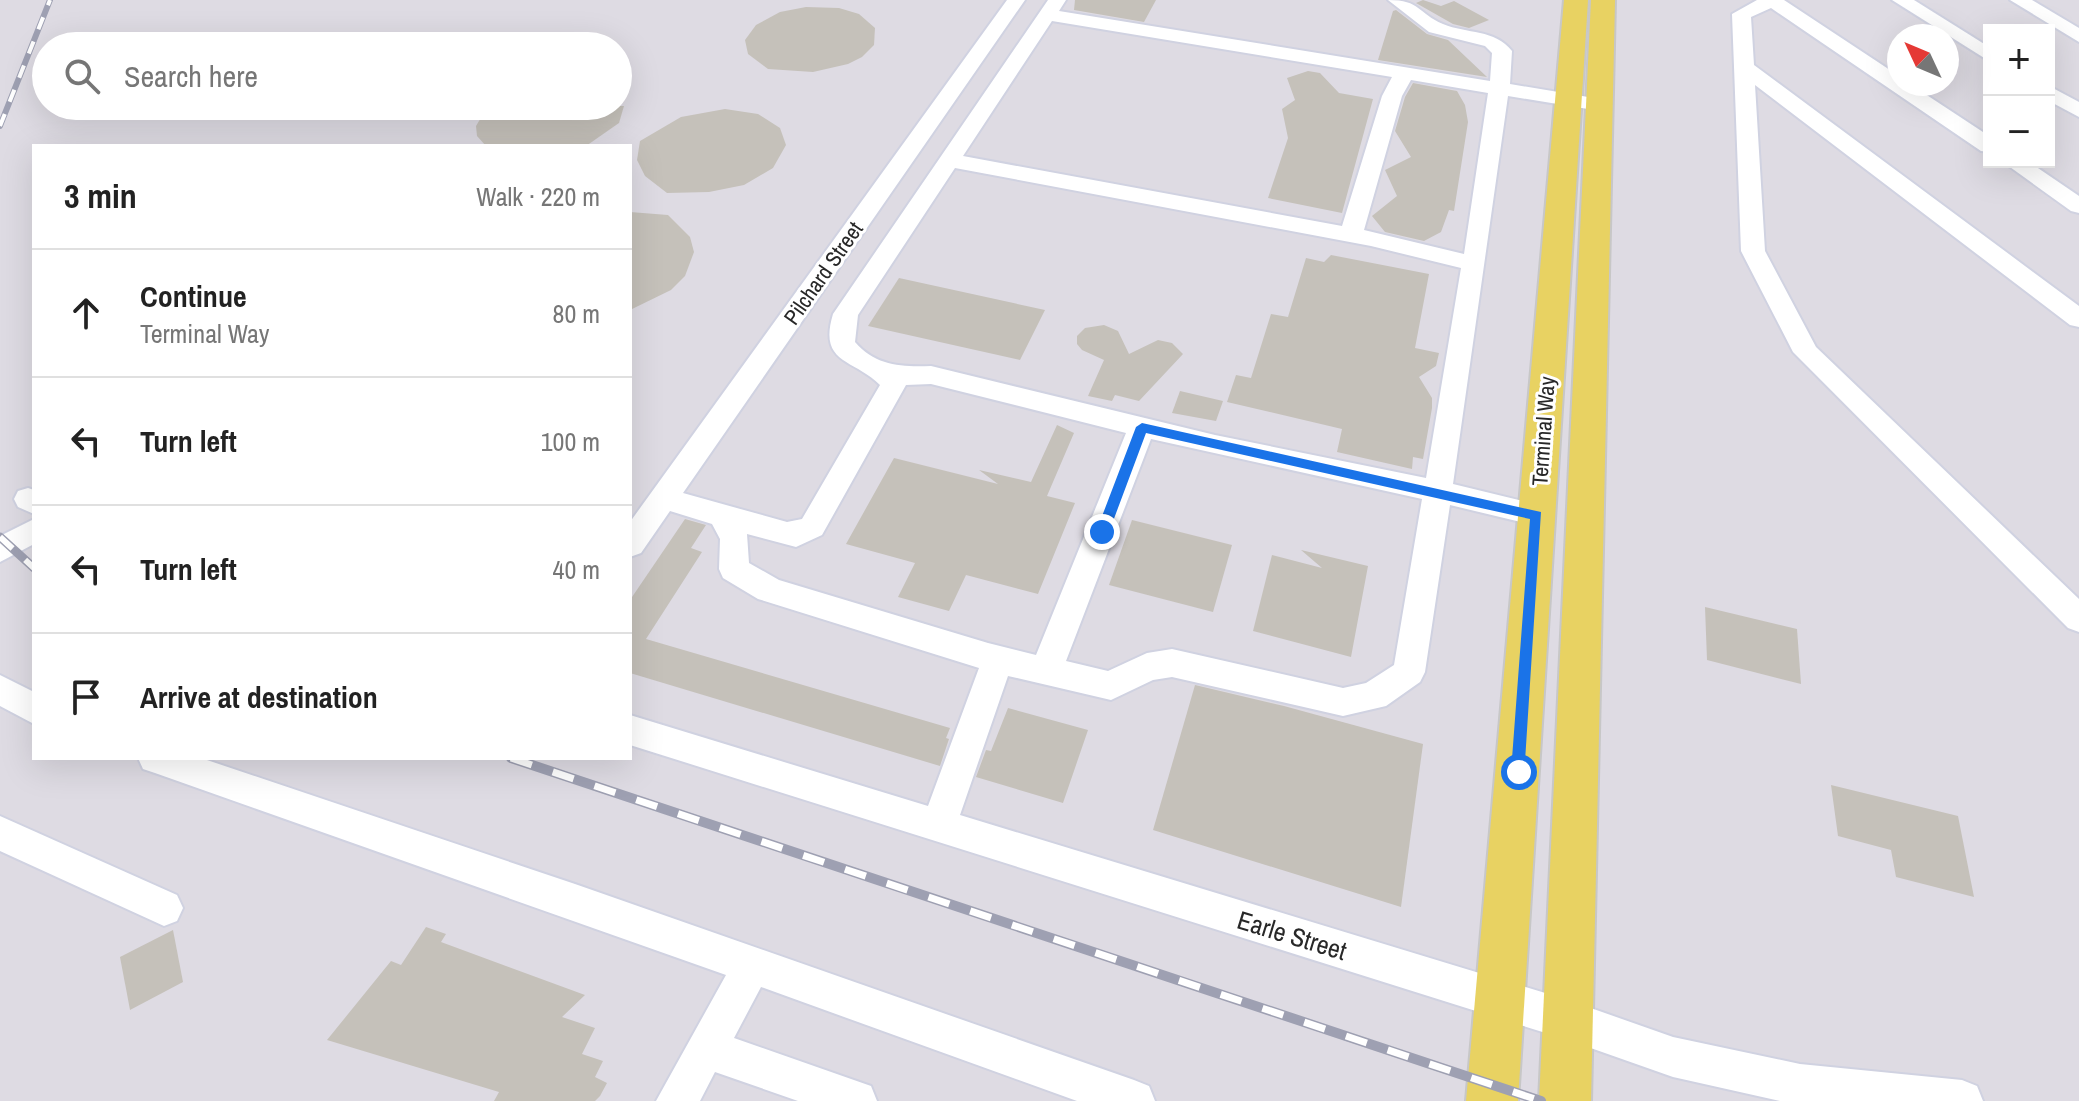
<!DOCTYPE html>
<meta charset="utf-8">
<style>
:root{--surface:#fff;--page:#f2f2f2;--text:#222;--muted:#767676;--line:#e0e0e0}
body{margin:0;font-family:"Archivo Narrow",sans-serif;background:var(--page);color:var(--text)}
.controls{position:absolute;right:24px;top:24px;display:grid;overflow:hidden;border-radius:0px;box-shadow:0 8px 32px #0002}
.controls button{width:72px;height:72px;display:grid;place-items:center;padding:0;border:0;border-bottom:2px solid var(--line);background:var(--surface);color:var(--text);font:40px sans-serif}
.compass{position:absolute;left:1887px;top:24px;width:72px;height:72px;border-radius:50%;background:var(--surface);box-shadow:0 8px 32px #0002;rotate:314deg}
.stop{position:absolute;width:24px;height:24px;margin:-18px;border:6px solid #1a73e8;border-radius:50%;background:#fff}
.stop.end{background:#1a73e8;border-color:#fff;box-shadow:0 2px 8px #0008}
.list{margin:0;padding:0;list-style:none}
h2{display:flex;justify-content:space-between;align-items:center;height:104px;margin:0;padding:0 32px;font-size:34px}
h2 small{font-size:26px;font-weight:400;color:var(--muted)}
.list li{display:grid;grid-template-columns:52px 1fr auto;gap:24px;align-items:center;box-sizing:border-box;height:128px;padding:0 32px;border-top:2px solid var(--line)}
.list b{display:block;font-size:30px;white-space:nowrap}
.list p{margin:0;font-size:26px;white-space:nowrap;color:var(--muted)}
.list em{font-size:26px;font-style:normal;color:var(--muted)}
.icon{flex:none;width:44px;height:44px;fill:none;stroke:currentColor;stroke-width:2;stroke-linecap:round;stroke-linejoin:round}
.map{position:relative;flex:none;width:2079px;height:1101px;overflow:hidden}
.search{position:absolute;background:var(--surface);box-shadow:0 8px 32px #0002;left:32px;top:32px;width:600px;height:88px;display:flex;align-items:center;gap:20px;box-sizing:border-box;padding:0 28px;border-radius:44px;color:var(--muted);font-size:30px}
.panel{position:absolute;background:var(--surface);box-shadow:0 8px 32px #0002;left:32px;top:144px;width:600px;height:616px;border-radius:0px}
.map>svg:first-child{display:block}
</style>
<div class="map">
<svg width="2079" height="1101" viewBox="0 0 2079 1101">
<rect width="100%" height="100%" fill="#eae5db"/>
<!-- industrial -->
<path fill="#dedbe3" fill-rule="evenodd" d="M0 0H2079V1101H0ZM1989 30H2049V162H1989ZM1899 36H1947V84H1899ZM46 46H618V106H46ZM34 146H630V758H34Z"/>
<!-- building -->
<g fill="#c5c1ba">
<polygon points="1075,0 1156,0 1144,22 1074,10"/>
<polygon points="1423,0 1441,6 1454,1 1489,20 1469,28 1453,24 1416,3"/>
<polygon points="806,7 839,8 859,14 875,28 874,45 862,57 848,64 813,72 768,69 748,54 745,40 756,25 780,12"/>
<polygon points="1396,10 1427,34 1448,40 1487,77 1378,60 1393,11"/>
<polygon points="1308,71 1320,73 1339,93 1373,99 1342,213 1268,198 1288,138 1282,109 1295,100 1287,78"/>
<polygon points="1413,83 1457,91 1465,105 1468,122 1454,211 1449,210 1441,232 1424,241 1385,232 1372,216 1397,196 1385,170 1411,157 1395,131 1405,97"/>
<polygon points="488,106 624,106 619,123 586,146 486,146 477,136 476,126"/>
<polygon points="725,109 758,114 780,128 786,145 773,168 744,185 709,192 667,193 645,176 637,160 640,141 681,117"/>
<polygon points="630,212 668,215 690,237 694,252 685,276 671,290 630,310"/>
<polygon points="1331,255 1429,274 1415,348 1439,353 1436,366 1419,377 1432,398 1432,408 1423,459 1413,457 1412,469 1337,452 1342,429 1227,402 1236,375 1251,378 1271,314 1288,317 1306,258 1324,262"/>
<polygon points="899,278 1045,310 1020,360 868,326"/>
<polygon points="1104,325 1118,331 1129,354 1158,340 1172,343 1183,354 1139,401 1115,395 1112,401 1088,396 1104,360 1082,350 1077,344 1077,336 1085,328"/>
<polygon points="1180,391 1223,401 1216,421 1172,413"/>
<polygon points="1057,425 1074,433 1047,496 1075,503 1038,594 966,575 949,611 898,597 915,563 846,544 894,458 998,484 979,470 1031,482"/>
<polygon points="685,519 706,525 691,548 702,552 646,639 950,728 946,738 949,739 940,766 630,673 630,600"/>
<polygon points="1132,520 1232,545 1213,612 1109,585"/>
<polygon points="1301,550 1368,566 1351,657 1253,631 1272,555 1322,568"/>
<polygon points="1705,607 1797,629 1801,684 1707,660"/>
<polygon points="1195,685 1284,706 1423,744 1401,907 1153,830"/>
<polygon points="1008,708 1088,730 1063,803 976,777 986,750 991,751"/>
<polygon points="1831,785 1958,816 1974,897 1896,877 1891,850 1838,836"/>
<polygon points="426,927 446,934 441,942 585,995 562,1017 595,1028 582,1054 603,1061 595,1077 607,1083 600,1096 595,1101 494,1101 499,1092 327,1040 391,961 401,965"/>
<polygon points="173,930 183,982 130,1010 120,957"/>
</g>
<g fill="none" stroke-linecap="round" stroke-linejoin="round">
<!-- minor casing -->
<g stroke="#d0d2e1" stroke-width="4">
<g id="minor">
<path d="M1007 0H1025L683 493 787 522 802 519 880 385C853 358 818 364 833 314L1048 0H1066L1059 11 1490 81 1492 53 1485 46 1429 32 1388 0C1421 0 1417 13 1443 24 1467 34 1495 29 1512 51L1510 84 1600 99 1610 105 1600 111 1508 96 1453 484 1547 507 1552 515 1547 523 1537 526 1450 505 1425 672 1420 682 1386 706 1343 716 1172 677 1153 680 1111 700 1008 676 960 815 1568 1000 1673 1037 1800 1064 1962 1080 1977 1086 1983 1101H1780L1673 1077 1568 1040 630 745V715L928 806 979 668 758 599 723 578 719 569 720 539 712 524 670 511 641 553 630 557V522ZM1052 21 1392 77 1382 96 1342 226 963 156ZM1411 80 1488 93 1464 254 1364 230 1402 96ZM955 168 1371 246 1461 268 1426 478 1215 435 931 366C901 367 876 366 855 342L858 315ZM931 384 1126 433 1036 655 988 643 779 580 749 563 747 534 796 547 822 535 906 385ZM1151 439 1422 499 1394 665 1366 683 1343 688 1172 649 1147 653 1108 671 1066 661Z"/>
<polygon points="1757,0 1784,0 1899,76 1899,84 1910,84 1989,136 1989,152 1981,151 1771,8 1751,17 1754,65 2079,306 2079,327 2070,325 1755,85 1765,251 1816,347 2079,599 2079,632 2068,628 1793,352 1741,251 1732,14"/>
<polygon points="1892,0 1914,0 1989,47 1989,61"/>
<polygon points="2010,0 2032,0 2079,28 2079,42"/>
<polygon points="2049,86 2079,102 2079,117 2049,101"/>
<polygon points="2003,162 2029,162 2079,196 2079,213 2071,211"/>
<polygon points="28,488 34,490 34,514 18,507 14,499 18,491"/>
<polygon points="34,519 34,544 0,562 0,536"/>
<polygon points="0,675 34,692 34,724 0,706"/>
<polygon points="138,758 201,758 575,884 1134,1080 1149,1086 1155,1101 1077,1101 761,987 734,1038 871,1086 877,1101 798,1101 715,1072 700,1101 656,1101 726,975 155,773 143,769"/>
<polygon points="0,816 177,895 183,908 177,921 164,926 0,851"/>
</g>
</g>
<!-- major casing -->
<g stroke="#c7c7c7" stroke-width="4">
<g id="major">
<polygon points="1564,0 1588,0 1518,1101 1466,1101"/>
<polygon points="1591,0 1615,0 1591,1101 1539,1101"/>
</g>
</g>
<!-- minor -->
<use href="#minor" fill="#fff" fill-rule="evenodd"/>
<!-- major -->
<use href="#major" fill="#e8d262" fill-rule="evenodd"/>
<!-- rail-far2 casing -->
<g stroke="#9ea0b2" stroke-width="6">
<polyline id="rail-far2" points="0,126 50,0"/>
</g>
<!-- rail-far1 casing -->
<g stroke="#9ea0b2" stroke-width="9">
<polyline id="rail-far1" points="0,537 34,568"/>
</g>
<!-- rail casing -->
<g stroke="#9ea0b2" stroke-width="10">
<polyline id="rail" points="511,758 1541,1101"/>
</g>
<!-- rail-far2 -->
<use href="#rail-far2" stroke="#fff" stroke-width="4" stroke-dasharray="13" stroke-linecap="butt"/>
<!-- rail-far1 -->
<use href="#rail-far1" stroke="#fff" stroke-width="6" stroke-dasharray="17" stroke-linecap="butt"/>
<!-- rail -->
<use href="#rail" stroke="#fff" stroke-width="7" stroke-dasharray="22" stroke-linecap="butt"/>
</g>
<!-- route -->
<polygon fill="#1a73e8" points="1142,423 1541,512 1524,777 1519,779 1511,772 1530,519 1146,433 1109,532 1107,536 1098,536 1096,532 1136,427"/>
<g text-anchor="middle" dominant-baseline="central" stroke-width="6" stroke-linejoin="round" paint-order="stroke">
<!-- street labels -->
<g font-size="22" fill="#282828" stroke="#fff">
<text transform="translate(823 273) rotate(-55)">Pilchard Street</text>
<text transform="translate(1543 431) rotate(-86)">Terminal Way</text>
</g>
<!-- near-street labels -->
<g font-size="26" fill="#282828" stroke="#fff">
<text transform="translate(1292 935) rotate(17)">Earle Street</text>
</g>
</g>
</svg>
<div class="controls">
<button>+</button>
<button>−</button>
</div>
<svg class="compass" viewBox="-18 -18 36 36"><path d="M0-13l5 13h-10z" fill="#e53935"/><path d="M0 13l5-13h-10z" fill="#767676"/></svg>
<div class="stop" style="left:1519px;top:772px"></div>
<div class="stop end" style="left:1102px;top:532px"></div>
<div class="search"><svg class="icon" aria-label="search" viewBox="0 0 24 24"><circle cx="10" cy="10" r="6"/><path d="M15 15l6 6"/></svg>Search here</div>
<section class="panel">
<h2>3 min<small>Walk · 220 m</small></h2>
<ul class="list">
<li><svg class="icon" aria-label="ahead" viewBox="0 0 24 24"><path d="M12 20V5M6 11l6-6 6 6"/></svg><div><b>Continue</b><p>Terminal Way</p></div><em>80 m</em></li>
<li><svg class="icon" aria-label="left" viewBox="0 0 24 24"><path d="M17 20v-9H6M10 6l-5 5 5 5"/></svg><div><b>Turn left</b></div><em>100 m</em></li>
<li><svg class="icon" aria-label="left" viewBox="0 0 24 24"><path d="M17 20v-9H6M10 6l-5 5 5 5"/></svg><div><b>Turn left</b></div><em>40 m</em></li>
<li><svg class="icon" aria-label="arrive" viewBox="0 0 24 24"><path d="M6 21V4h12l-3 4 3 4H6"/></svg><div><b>Arrive at destination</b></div></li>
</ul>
</section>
</div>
